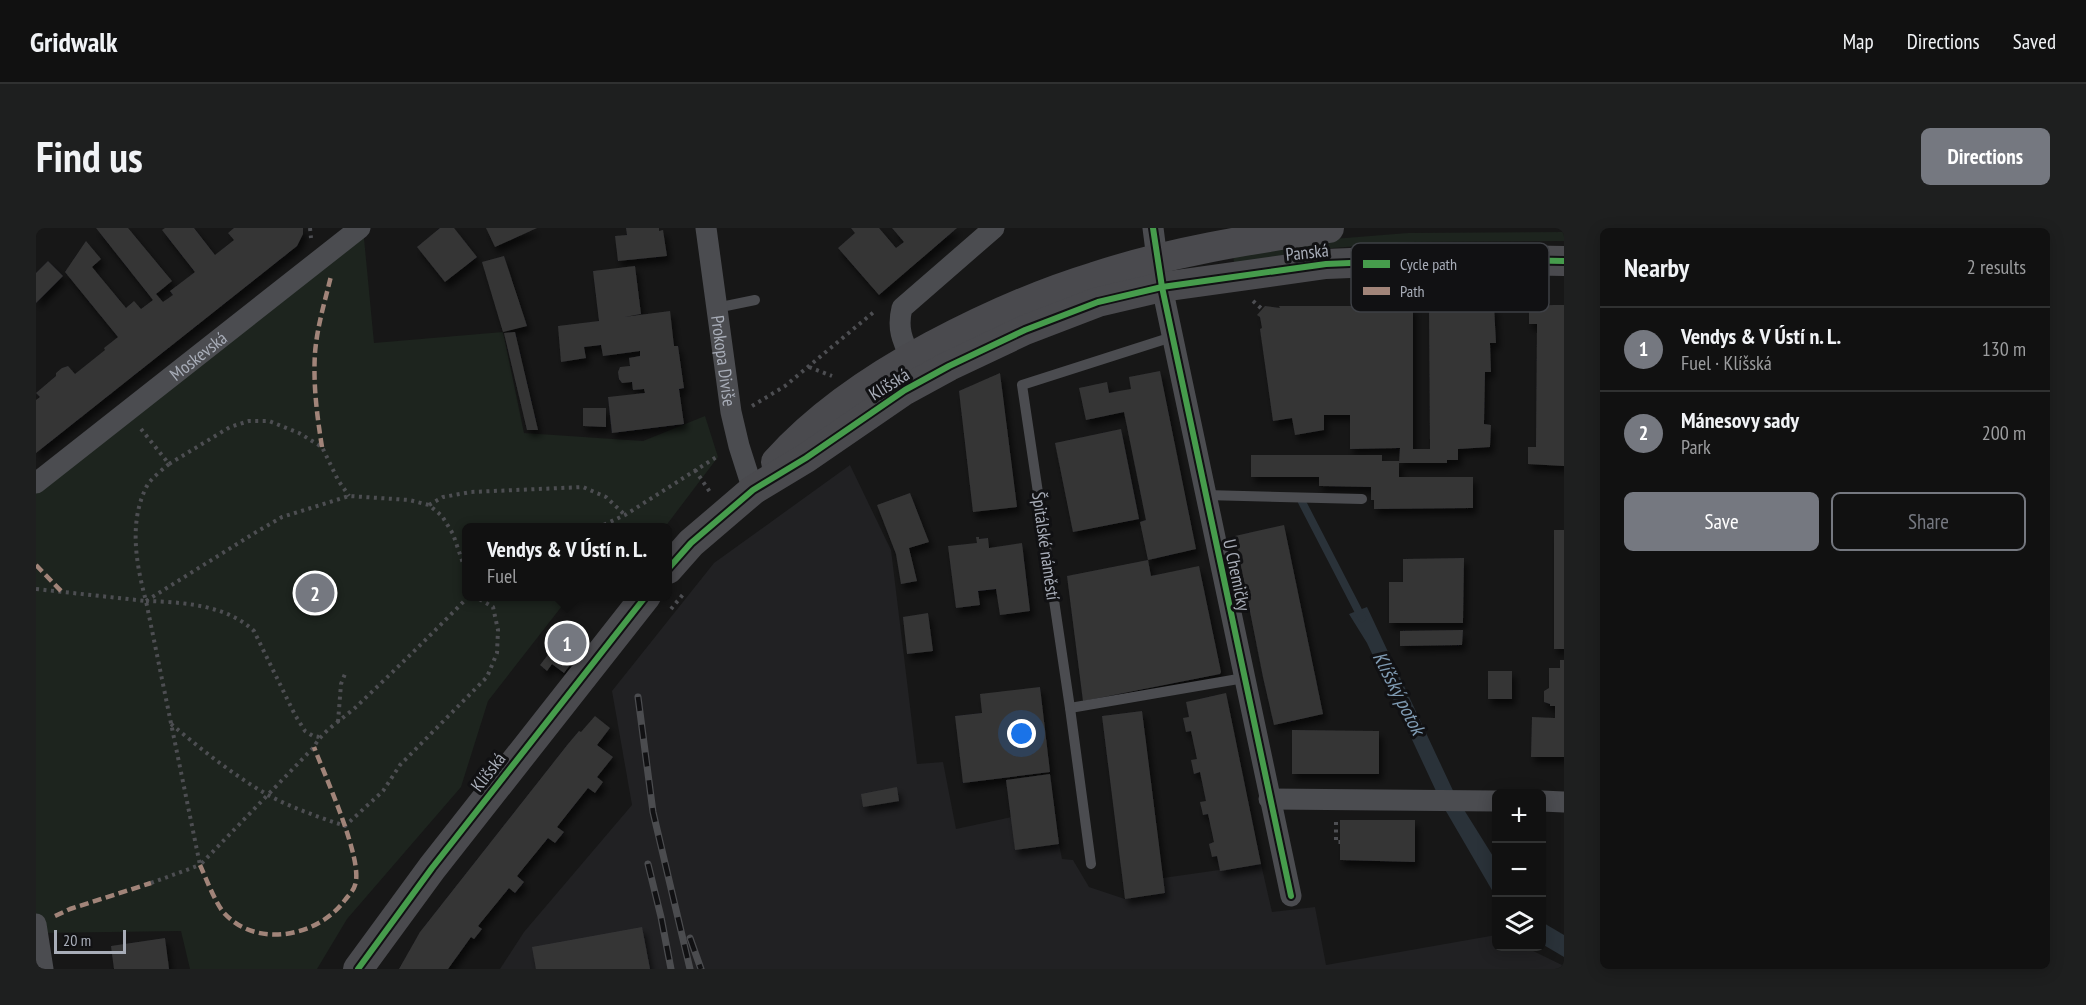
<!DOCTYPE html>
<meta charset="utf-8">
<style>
:root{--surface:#111;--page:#1e1f1f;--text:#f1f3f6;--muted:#9c9d9f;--line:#303131;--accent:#757880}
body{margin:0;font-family:"PT Sans Narrow",sans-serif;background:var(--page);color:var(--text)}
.controls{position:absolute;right:18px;bottom:18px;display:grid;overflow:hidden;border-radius:9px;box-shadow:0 3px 15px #0003}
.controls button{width:54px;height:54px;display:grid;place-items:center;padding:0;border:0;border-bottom:2px solid var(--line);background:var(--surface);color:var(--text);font:30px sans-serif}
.scale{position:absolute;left:18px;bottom:15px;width:72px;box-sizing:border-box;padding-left:6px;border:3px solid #a8adb8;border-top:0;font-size:16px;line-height:21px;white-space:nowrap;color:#a8adb8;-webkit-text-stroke:4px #111113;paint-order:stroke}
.you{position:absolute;left:986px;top:506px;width:21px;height:21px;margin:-15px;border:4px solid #fff;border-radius:50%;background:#1a73e8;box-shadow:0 0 0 9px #1a73e833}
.badge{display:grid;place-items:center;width:39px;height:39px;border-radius:50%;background:var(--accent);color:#fff;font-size:20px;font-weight:700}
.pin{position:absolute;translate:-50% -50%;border:3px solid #fff;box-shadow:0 2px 6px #0006}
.popup{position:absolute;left:426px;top:295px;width:210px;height:78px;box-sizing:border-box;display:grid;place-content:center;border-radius:9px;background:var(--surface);filter:drop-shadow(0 2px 4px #0005);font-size:20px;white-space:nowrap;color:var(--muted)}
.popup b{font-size:22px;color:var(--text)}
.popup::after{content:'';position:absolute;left:50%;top:100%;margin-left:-12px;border:12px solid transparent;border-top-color:var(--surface)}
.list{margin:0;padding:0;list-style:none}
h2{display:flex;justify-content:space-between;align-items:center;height:78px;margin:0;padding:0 24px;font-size:26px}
h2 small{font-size:20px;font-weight:400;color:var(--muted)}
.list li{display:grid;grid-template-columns:39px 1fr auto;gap:18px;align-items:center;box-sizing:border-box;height:84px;padding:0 24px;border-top:2px solid var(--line)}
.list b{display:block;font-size:22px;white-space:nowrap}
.list p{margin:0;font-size:20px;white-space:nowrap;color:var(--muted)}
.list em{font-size:20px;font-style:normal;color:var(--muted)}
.actions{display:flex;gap:12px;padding:18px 24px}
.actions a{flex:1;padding:14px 0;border:2px solid var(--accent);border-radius:9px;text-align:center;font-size:21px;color:var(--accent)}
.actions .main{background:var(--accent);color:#fff}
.icon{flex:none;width:33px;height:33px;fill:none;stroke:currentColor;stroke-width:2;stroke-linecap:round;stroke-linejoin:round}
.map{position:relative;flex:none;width:1528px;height:741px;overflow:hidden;border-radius:9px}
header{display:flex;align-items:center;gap:36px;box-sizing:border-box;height:84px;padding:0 30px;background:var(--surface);border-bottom:2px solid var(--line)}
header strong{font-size:28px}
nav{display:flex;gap:33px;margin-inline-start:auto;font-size:21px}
.intro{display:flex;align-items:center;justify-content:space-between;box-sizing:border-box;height:144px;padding:0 36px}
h1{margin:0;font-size:42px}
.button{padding:15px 27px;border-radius:9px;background:var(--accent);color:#fff;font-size:21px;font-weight:700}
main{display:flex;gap:36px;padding:0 36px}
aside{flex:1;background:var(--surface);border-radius:9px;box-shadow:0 3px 15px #0003}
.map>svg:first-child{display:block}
</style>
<header>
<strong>Gridwalk</strong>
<nav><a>Map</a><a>Directions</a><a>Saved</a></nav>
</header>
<div class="intro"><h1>Find us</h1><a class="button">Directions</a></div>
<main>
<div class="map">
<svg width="1528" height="741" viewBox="0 0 1528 741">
<defs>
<filter id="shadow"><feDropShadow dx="3.5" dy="6" stdDeviation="3" flood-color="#0009"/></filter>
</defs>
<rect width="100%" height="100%" fill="#171717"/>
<!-- built -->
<polygon fill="#212123" points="814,237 855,322 881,536 907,534 920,601 976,589 979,622 1023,616 1026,631 1037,632 1053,659 1089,671 1129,665 1127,650 1225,636 1236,684 1279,679 1290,737 1460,707 1460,718 1489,719 1528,738 1528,741 464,741 488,704 596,577 576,463 678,335"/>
<!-- green -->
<g fill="#1d241e">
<polygon points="327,0 338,115 467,104 488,205 607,213 669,188 682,229 629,299 430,300 430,368 550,369 526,378 452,473 425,559 311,691 281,741 154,741 145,703 2,705 0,696 0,255"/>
<polygon points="1528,4 1528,13 1373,14 1297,20 1198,35 1197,27 1297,11 1372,5"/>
</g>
<!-- water -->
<g fill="#2a3239">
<polygon points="1331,379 1420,569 1460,633 1460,669 1407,578 1331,415 1313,386"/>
<polygon points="1506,694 1528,707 1528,729 1506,716"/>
</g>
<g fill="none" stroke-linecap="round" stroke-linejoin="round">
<!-- stream -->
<polyline stroke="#2a3239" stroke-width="8" points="1266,274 1326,390"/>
</g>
<!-- building -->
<g fill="#353536" filter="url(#shadow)">
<polygon points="60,0 92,0 136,53 120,66 127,74 137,67 134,63 159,44 126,2 129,0 158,0 179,27 198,12 192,5 198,0 267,0 267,6 261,18 0,225 0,172 4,169 0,165 20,148 20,145 26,140 32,138 39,146 69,122 68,120 82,109 29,44 50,13 65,31 56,39 90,80 98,73 105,81 117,72"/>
<polygon points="404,0 418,0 441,29 409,54 381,19"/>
<polygon points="450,0 501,0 459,19"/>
<polygon points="590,0 623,0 623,3 627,2 631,28 582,33 579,8 591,7"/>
<polygon points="815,0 843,0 860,20 868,14 856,0 921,0 843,67 802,20 819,5"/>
<polygon points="468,28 491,98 467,104 446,34"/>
<polygon points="12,33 27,48 0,75 0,45"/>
<polygon points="599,38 605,86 588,89 634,83 638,118 642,118 648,160 643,161 648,196 576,205 572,169 609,165 608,161 597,162 596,154 586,155 583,151 582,144 584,139 594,138 593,130 604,128 604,123 567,128 565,117 548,119 550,130 525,134 522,98 563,93 557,43"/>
<polygon points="1518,77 1528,77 1528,238 1492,236 1492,219 1500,219 1501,96 1493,96 1493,78"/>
<polygon points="1229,78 1244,80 1243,78 1377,78 1377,221 1394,221 1393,79 1458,78 1460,115 1454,115 1455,144 1449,144 1448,196 1455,197 1454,219 1422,221 1422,232 1411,232 1411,235 1363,235 1364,220 1314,221 1314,187 1288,187 1288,202 1259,207 1256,190 1237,193 1224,101 1226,100 1224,89 1221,87"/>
<polygon points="479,104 502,202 491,202 468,105"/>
<polygon points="1124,143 1160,321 1112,332 1104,294 1110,292 1088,184 1050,192 1043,160 1071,154 1073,165 1083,163 1095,161 1093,149"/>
<polygon points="964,145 981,279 937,284 923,163"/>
<polygon points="547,180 570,180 570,199 547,198"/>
<polygon points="1085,201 1103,291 1037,304 1019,215"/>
<polygon points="1215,227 1346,227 1346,233 1363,233 1363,249 1437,249 1437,280 1338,281 1338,272 1335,272 1335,259 1283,258 1283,249 1215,249"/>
<polygon points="874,265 893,314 873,320 881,353 865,356 860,326 841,277"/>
<polygon points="1248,297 1287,486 1238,497 1227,449 1199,308"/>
<rect x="1518" y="302" width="10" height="119"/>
<polygon points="940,309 943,309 943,311 952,310 953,320 986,315 994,383 964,387 960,361 942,363 944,377 920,380 912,318 941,315"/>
<polygon points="1428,330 1427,395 1353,395 1353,354 1367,354 1367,331"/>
<polygon points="1112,332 1115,348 1163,338 1185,444 1184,446 1047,473 1031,348"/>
<polygon points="892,385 897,423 871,426 867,389"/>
<polygon points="1427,402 1426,417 1364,418 1364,403"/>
<polygon points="528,406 538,413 536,415 545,422 528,445 516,436 511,443 504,437"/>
<polygon points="1524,432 1528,432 1528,529 1495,529 1496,489 1519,490 1519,478 1514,478 1514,476 1508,474 1508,463 1513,460 1513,440 1524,440"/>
<rect x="1452" y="443" width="24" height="28"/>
<polygon points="1004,459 1014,544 927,555 919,488 946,485 944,466"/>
<polygon points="1190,465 1225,636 1184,643 1181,628 1176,629 1173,616 1178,614 1172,586 1167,587 1164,574 1170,573 1164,544 1158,546 1155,532 1161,531 1155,503 1150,504 1147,490 1153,489 1150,474"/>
<polygon points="1106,483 1129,665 1089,671 1066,488"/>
<polygon points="559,488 574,500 561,517 577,529 561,549 567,554 559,565 552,560 521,599 528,604 519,615 512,610 481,648 488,654 479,665 473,660 442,698 446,701 438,711 435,709 412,741 363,741 384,704 532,516 543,503 545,504"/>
<polygon points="1256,502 1343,503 1343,546 1256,546"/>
<polygon points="1014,546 1023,616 979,622 970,552"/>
<polygon points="861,559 863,573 827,579 825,566"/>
<polygon points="1304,592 1379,592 1379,634 1304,632"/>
<polygon points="606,699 614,741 500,741 496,719"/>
<polygon points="129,710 133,741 78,741 75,718"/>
</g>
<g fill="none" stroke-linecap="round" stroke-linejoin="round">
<!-- path -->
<g stroke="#4d4e52" stroke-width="4" stroke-dasharray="3 4.5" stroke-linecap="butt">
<polyline points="274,0 275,10"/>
<polyline points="1217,73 1226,81"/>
<polyline points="773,139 796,148"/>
<polyline points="716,178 749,158 839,83"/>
<path d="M105 201 133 236C126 242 117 249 112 256 92 292 100 336 110 373"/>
<polyline points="133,236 194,199 213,193 233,193 263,205 286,219 302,252 313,268"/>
<polyline points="659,242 674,264"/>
<polyline points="393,277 407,269 435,264 547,259 570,269 589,287"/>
<polyline points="561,300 589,287 682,228"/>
<path d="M0 361 110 373 164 637 278 519C284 505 308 490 321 478 359 442 396 406 433 368"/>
<polyline points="110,373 217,306 246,289 313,268 373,272 393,277 406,288 417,306 430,344"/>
<path d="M110 373C146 374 191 377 218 403L259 487 269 503 277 508 283 509"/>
<polyline points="635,381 649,364"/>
<polyline points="302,494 305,456 309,446"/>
<path d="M135 496C165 521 197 547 232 567 256 580 283 589 309 598L347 563 364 537 451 449 461 425 462 402 457 379 438 368"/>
<polyline points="1300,594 1300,614 1304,614"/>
<polyline points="115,655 164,637"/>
</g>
<!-- lane -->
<g stroke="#4b4c50" stroke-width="10">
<polyline points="680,80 719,72"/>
<polyline points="1169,267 1326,271"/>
<polyline points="1034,480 1208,450"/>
<polyline points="1055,636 1034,480 986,157 1136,109"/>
</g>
<!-- street -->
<g stroke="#4b4c50" stroke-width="21">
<path id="s1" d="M670 0 695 184 703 218 717 262"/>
<polyline points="1117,0 1121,31"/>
<polyline points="1126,59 1255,668"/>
<path d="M875 130C866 112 861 100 866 80L958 0"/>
<path id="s2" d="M0 255 324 0"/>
<polyline points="1233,571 1460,573"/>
<polyline points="1506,573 1528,574"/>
<polyline points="0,696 7,741"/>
</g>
<!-- secondary -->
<g stroke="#4a4a4e" stroke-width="30">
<path d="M740 234C783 186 838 149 896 118 947 91 1002 66 1058 49 1134 24 1214 11 1293 0"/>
<polyline points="632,341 655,315 717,262 770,230 869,162 913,138 989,102 1062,74 1126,59 1290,36 1411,31 1528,33"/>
<polyline points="322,741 396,640 610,368"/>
</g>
<!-- rail casing -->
<g stroke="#4b4c4f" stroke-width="7">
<g id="rail">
<polyline points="602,469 617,584 654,741"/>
<polyline points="612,636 625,689 635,741"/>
<polyline points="654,710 665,741"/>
</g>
</g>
<!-- rail -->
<use href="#rail" stroke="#111113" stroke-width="4.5" stroke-dasharray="14" stroke-linecap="butt"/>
<!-- quiet -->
<g stroke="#a18479" stroke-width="4.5" stroke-dasharray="9 4.5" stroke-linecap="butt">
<path d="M286 219C281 188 277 156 279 125 281 99 289 73 295 48"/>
<polyline points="0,337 26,364"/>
<path d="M164 637C170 650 180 677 189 686 222 721 283 708 309 672 312 668 318 662 319 657 328 632 288 546 278 519"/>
<polyline points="19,688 34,681 115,655"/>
</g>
<!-- cycleway casing -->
<g stroke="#111113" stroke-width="10">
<g id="cycleway">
<polyline points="1117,0 1126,59 1255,668"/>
<polyline points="632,341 655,315 717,262 770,230 869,162 913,138 989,102 1062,74 1126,59 1290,36 1411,31 1528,33"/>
<polyline points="322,741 396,640 610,368"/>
</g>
</g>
<!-- cycleway -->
<use href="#cycleway" stroke="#469c4c" stroke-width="6"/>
</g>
<g text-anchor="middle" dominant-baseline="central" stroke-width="6" stroke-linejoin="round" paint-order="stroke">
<!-- street labels -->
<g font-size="18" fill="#a8adb8" stroke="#111113">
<text transform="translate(1271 24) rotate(-6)">Panská</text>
<text stroke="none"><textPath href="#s2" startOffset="206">Moskevská</textPath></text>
<text stroke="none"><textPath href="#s1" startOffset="134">Prokopa Diviše</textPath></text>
<text transform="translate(853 156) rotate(-32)">Klíšská</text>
<text transform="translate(1010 318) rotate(82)">Špitálské náměstí</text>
<text transform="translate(1201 347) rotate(78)">U Chemičky</text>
<text transform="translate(452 544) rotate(-52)">Klíšská</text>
</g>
<!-- water labels -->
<g font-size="20" font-style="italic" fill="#7f9bb3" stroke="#111113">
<text transform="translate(1363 465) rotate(63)">Klíšský potok</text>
</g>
</g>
<!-- legend -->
<rect x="1315" y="15" width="198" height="69" rx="9" fill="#111113" stroke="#3e4045" stroke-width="1.5"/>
<rect x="1327" y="32" width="27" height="8" fill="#469c4c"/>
<rect x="1327" y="59" width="27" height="8" fill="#a18479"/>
<g font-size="16" fill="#a8adb8">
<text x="1364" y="42">Cycle path</text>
<text x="1364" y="69">Path</text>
</g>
</svg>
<div class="controls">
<button>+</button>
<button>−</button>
<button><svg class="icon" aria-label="layers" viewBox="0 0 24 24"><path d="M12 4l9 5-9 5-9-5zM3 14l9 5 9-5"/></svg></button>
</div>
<div class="scale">20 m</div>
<div class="you"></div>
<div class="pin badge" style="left:531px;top:415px">1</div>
<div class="popup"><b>Vendys &amp; V Ústí n. L.</b>Fuel</div>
<div class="pin badge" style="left:279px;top:365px">2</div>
</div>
<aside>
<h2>Nearby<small>2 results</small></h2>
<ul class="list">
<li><span class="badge">1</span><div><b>Vendys &amp; V Ústí n. L.</b><p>Fuel · Klíšská</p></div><em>130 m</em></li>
<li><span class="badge">2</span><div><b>Mánesovy sady</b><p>Park</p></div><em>200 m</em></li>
</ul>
<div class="actions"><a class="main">Save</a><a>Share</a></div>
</aside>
</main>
